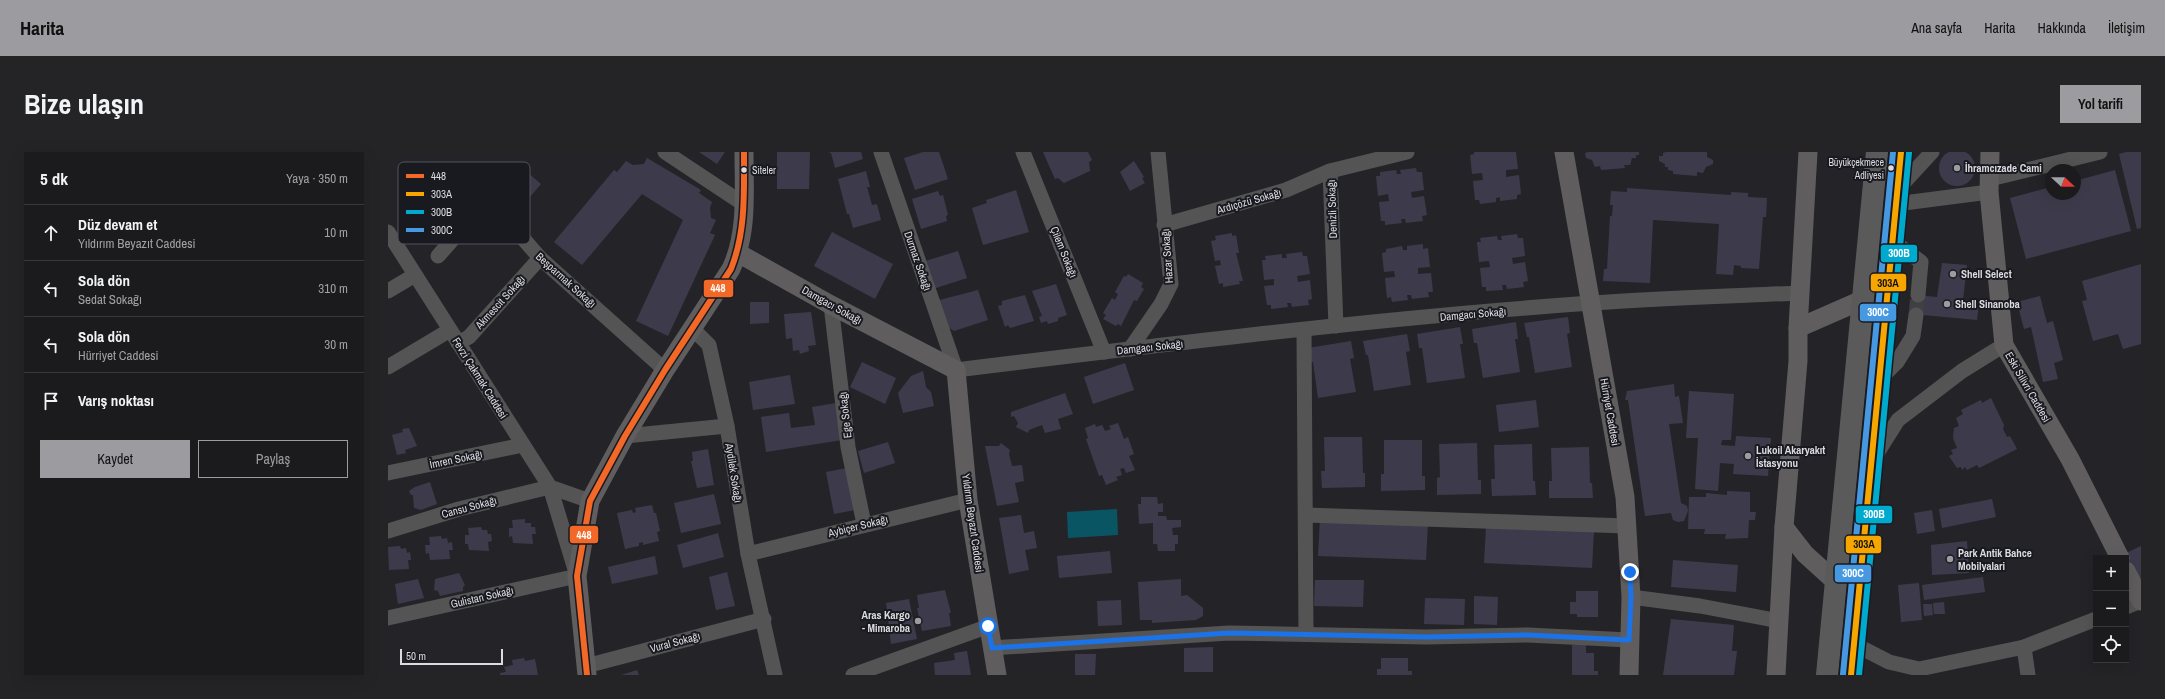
<!DOCTYPE html>
<html lang="tr">
<meta charset="utf-8">
<style>
:root{--surface:#1b1b1e;--page:#242427;--text:#f1f3f6;--muted:#a0a1a4;--line:#39393c;--accent:#9b9ba0}
body{margin:0;font-family:"Archivo Narrow",sans-serif;background:var(--page);color:var(--text)}
.controls{position:absolute;right:12px;bottom:12px;display:grid;overflow:hidden;border-radius:0px;box-shadow:0 4px 16px #0002}
.controls button{width:36px;height:36px;display:grid;place-items:center;padding:0;border:0;border-bottom:1px solid var(--line);background:var(--surface);color:var(--text);font:20px sans-serif}
.compass{position:absolute;left:1657px;top:12px;width:36px;height:36px;border-radius:50%;background:var(--surface);box-shadow:0 4px 16px #0002;rotate:112deg}
.scale{position:absolute;left:12px;bottom:10px;width:103px;box-sizing:border-box;padding-left:4px;border:2px solid #dbdbe0;border-top:0;font-size:11px;line-height:14px;white-space:nowrap;color:#dbdbe0;-webkit-text-stroke:3px #191920;paint-order:stroke}
.stop{position:absolute;width:12px;height:12px;margin:-9px;border:3px solid #1a73e8;border-radius:50%;background:#fff}
.stop.end{background:#1a73e8;border-color:#fff;box-shadow:0 1px 4px #0008}
.list{margin:0;padding:0;list-style:none}
h2{display:flex;justify-content:space-between;align-items:center;height:52px;margin:0;padding:0 16px;font-size:17px}
h2 small{font-size:13px;font-weight:400;color:var(--muted)}
.list li{display:grid;grid-template-columns:26px 1fr auto;gap:12px;align-items:center;box-sizing:border-box;height:56px;padding:0 16px;border-top:1px solid var(--line)}
.list b{display:block;font-size:15px;white-space:nowrap}
.list p{margin:0;font-size:13px;white-space:nowrap;color:var(--muted)}
.list em{font-size:13px;font-style:normal;color:var(--muted)}
.actions{display:flex;gap:8px;padding:12px 16px}
.actions a{flex:1;padding:9px 0;border:1px solid var(--accent);border-radius:0px;text-align:center;font-size:14px;color:var(--accent)}
.actions .main{background:var(--accent);color:#111}
.icon{flex:none;width:22px;height:22px;fill:none;stroke:currentColor;stroke-width:2;stroke-linecap:round;stroke-linejoin:round}
.map{position:relative;flex:none;width:1753px;height:523px;overflow:hidden;border-radius:0px}
header{display:flex;align-items:center;gap:24px;box-sizing:border-box;height:56px;padding:0 20px;background:var(--accent);color:#111}
header strong{font-size:19px}
nav{display:flex;gap:22px;margin-inline-start:auto;font-size:14px}
.intro{display:flex;align-items:center;justify-content:space-between;box-sizing:border-box;height:96px;padding:0 24px}
h1{margin:0;font-size:28px}
.button{padding:10px 18px;border-radius:0px;background:var(--accent);color:#111;font-size:14px;font-weight:700}
main{display:flex;gap:24px;padding:0 24px}
aside{flex:1;background:var(--surface);border-radius:0px;box-shadow:0 4px 16px #0002}
.map>svg:first-child{display:block}
</style>
<header>
<strong>Harita</strong>
<nav><a>Ana sayfa</a><a>Harita</a><a>Hakkında</a><a>İletişim</a></nav>
</header>
<div class="intro"><h1>Bize ulaşın</h1><a class="button">Yol tarifi</a></div>
<main>
<aside>
<h2>5 dk<small>Yaya · 350 m</small></h2>
<ul class="list">
<li><svg class="icon" aria-label="ahead" viewBox="0 0 24 24"><path d="M12 20V5M6 11l6-6 6 6"/></svg><div><b>Düz devam et</b><p>Yıldırım Beyazıt Caddesi</p></div><em>10 m</em></li>
<li><svg class="icon" aria-label="left" viewBox="0 0 24 24"><path d="M17 20v-9H6M10 6l-5 5 5 5"/></svg><div><b>Sola dön</b><p>Sedat Sokağı</p></div><em>310 m</em></li>
<li><svg class="icon" aria-label="left" viewBox="0 0 24 24"><path d="M17 20v-9H6M10 6l-5 5 5 5"/></svg><div><b>Sola dön</b><p>Hürriyet Caddesi</p></div><em>30 m</em></li>
<li><svg class="icon" aria-label="arrive" viewBox="0 0 24 24"><path d="M6 21V4h12l-3 4 3 4H6"/></svg><div><b>Varış noktası</b></div></li>
</ul>
<div class="actions"><a class="main">Kaydet</a><a>Paylaş</a></div>
</aside>
<div class="map">
<svg width="1753" height="523" viewBox="0 0 1753 523">
<rect width="100%" height="100%" fill="#242428"/>
<!-- water -->
<polygon fill="#0a5564" points="729,357 730,383 680,386 679,360"/>
<!-- building -->
<g fill="#3d3b4b">
<circle cx="1569" cy="16" r="18"/>
<polygon points="311,0 337,0 329,12"/>
<polygon points="389,0 422,0 421,37 389,37"/>
<polygon points="440,0 473,0 475,7 447,16 443,1"/>
<polygon points="535,0 551,0 560,27 527,38 516,6"/>
<polygon points="655,0 700,0 704,8 701,10 702,19 676,31 670,26 667,27"/>
<polygon points="1086,0 1128,0 1130,17 1118,18 1118,25 1131,23 1133,42 1129,43 1129,47 1112,49 1112,45 1108,46 1108,50 1092,52 1091,48 1087,48 1085,29 1095,28 1094,21 1084,22 1082,3 1086,2"/>
<polygon points="1200,0 1251,0 1251,3 1248,3 1248,6 1244,6 1242,13 1236,13 1237,16 1213,18 1212,14 1207,15 1204,8 1198,6 1197,1"/>
<polygon points="1278,0 1319,0 1319,5 1325,8 1325,12 1318,15 1315,21 1309,20 1309,24 1285,22 1285,19 1280,18 1280,15 1277,15 1277,12 1271,9 1271,4 1275,4 1275,1"/>
<polygon points="1738,0 1753,0 1753,76 1749,77 1731,2"/>
<polygon points="259,6 313,38 311,41 324,50 322,56 323,66 328,68 322,81 327,83 280,184 248,169 295,68 254,42 194,113 166,90 226,18 229,20 238,9 245,13 256,12"/>
<polygon points="126,9 153,32 130,59 103,35"/>
<polygon points="746,9 756,25 754,26 757,31 742,39 732,20"/>
<polygon points="1028,16 1029,20 1034,20 1036,38 1023,40 1024,46 1036,44 1039,63 1034,64 1035,69 1018,71 1017,67 1013,67 1014,71 997,73 997,69 993,69 991,50 1001,49 1000,42 990,44 988,24 992,24 992,20 1008,18 1009,22 1013,22 1012,18"/>
<polygon points="1727,18 1743,79 1638,107 1622,46 1663,35 1663,42 1687,42 1687,29"/>
<polygon points="478,19 482,35 479,35 484,53 489,52 493,68 465,76 461,62 459,62 450,27"/>
<polygon points="1239,36 1343,43 1343,40 1360,41 1360,45 1379,46 1378,65 1375,65 1371,117 1353,116 1353,114 1346,113 1345,123 1328,122 1331,72 1265,68 1262,131 1215,129 1216,117 1219,117 1222,64 1224,64 1225,53 1222,53 1223,39 1239,40"/>
<polygon points="628,38 641,80 595,93 584,56 599,51 598,48"/>
<polygon points="550,39 552,44 555,43 560,63 558,64 559,69 533,77 524,47"/>
<polygon points="444,80 505,112 487,147 426,114"/>
<polygon points="844,81 844,84 848,83 851,101 848,101 855,129 851,129 852,132 835,135 835,131 831,132 827,114 833,113 832,108 827,109 823,89 828,88 827,84"/>
<polygon points="1129,82 1130,86 1135,86 1137,104 1124,106 1125,112 1137,110 1140,129 1135,130 1136,135 1119,137 1118,133 1114,133 1115,138 1098,139 1098,135 1094,135 1092,116 1102,115 1101,109 1091,110 1089,90 1093,90 1092,86 1109,84 1110,88 1114,88 1113,84"/>
<polygon points="1035,92 1035,97 1040,96 1042,115 1030,116 1030,122 1043,121 1045,140 1040,140 1041,145 1024,147 1023,143 1019,143 1020,148 1004,150 1003,145 999,146 997,126 1007,125 1006,119 996,120 994,101 998,100 998,97 1014,94 1015,98 1019,98 1019,94"/>
<polygon points="570,99 579,126 542,138 534,110"/>
<polygon points="914,100 915,104 919,104 922,122 909,124 910,130 922,128 924,147 920,148 921,153 904,155 903,151 899,151 900,155 883,157 883,153 879,153 876,134 886,133 886,127 876,128 874,108 878,108 877,104 894,102 894,106 899,106 898,102"/>
<polygon points="1554,111 1579,113 1575,148 1591,150 1589,168 1524,162 1527,143 1549,145"/>
<polygon points="1753,112 1753,192 1735,197 1730,182 1705,189 1694,149 1699,148 1694,129"/>
<polygon points="740,122 755,131 753,135 756,137 749,149 746,148 733,174 730,172 728,174 715,167 718,163 715,161 724,146 727,148 730,142 727,140 736,124 738,125"/>
<polygon points="668,132 679,163 670,166 670,169 660,172 659,169 653,171 651,165 654,164 644,139"/>
<polygon points="590,138 600,168 566,179 552,170 544,150"/>
<polygon points="637,143 646,169 622,176 620,173 617,175 610,154 614,153 614,149"/>
<polygon points="1652,144 1659,171 1665,169 1675,208 1666,211 1670,227 1655,230 1643,175 1636,177 1629,150"/>
<polygon points="362,150 381,150 381,171 362,172"/>
<polygon points="423,160 428,193 420,194 421,199 412,202 411,198 405,199 404,186 398,187 396,162"/>
<polygon points="1180,165 1182,181 1179,182 1184,215 1147,221 1141,185 1139,185 1136,171"/>
<polygon points="1128,170 1130,187 1127,187 1132,220 1095,226 1089,191 1086,191 1084,177"/>
<polygon points="1072,175 1075,192 1072,192 1077,226 1039,231 1034,196 1031,196 1029,182"/>
<polygon points="1019,182 1022,199 1018,200 1023,233 986,239 980,203 978,203 975,189"/>
<polygon points="963,189 966,206 962,207 968,240 930,246 925,210 922,210 920,196"/>
<polygon points="474,210 508,226 497,252 462,235"/>
<polygon points="737,211 746,238 705,252 696,225"/>
<polygon points="535,219 538,235 543,240 546,254 515,261 510,241 523,224"/>
<polygon points="402,223 407,252 365,258 361,230"/>
<polygon points="1286,232 1287,245 1291,244 1295,271 1281,272 1293,351 1299,354 1300,359 1296,369 1290,370 1285,368 1283,361 1257,364 1240,248 1237,248 1239,239"/>
<polygon points="1301,239 1346,242 1343,288 1334,288 1333,293 1347,294 1348,284 1383,286 1380,324 1345,322 1346,312 1332,311 1330,339 1307,337 1310,286 1298,286"/>
<polygon points="677,241 685,262 670,267 673,277 657,281 654,273 641,278 640,281 628,275 630,271 626,264 623,265 623,260"/>
<polygon points="1603,246 1616,273 1615,277 1619,285 1622,284 1629,297 1591,316 1589,313 1579,318 1577,315 1574,318 1573,315 1569,316 1561,304 1565,302 1563,298 1569,296 1565,286 1566,276 1571,274 1568,266 1575,262 1573,258 1593,248 1594,251"/>
<polygon points="1148,248 1151,275 1111,280 1108,253"/>
<polygon points="448,251 454,288 378,300 373,265 401,261 403,276 427,273 424,255"/>
<polygon points="730,271 736,287 740,285 746,302 741,304 747,318 738,321 736,316 732,317 734,323 728,325 730,328 718,333 714,323 711,324 698,287 700,286 697,276 707,272 708,275 714,273 717,279 723,277 721,274"/>
<polygon points="21,276 29,294 17,298 18,301 9,303 4,283 15,280 14,277"/>
<polygon points="936,285 974,285 975,321 977,321 977,335 934,336 933,319 937,319"/>
<polygon points="996,288 1034,288 1034,324 1037,324 1037,338 993,339 993,322 996,322"/>
<polygon points="500,290 507,311 476,321 470,299"/>
<polygon points="613,291 622,298 621,302 624,314 634,313 636,329 627,331 631,350 609,354 597,294 611,294"/>
<polygon points="1089,291 1090,328 1093,328 1093,342 1049,343 1049,326 1052,325 1051,292"/>
<polygon points="1144,292 1145,329 1147,329 1148,343 1104,344 1103,327 1107,327 1106,293"/>
<polygon points="1201,295 1202,331 1204,331 1205,346 1161,346 1161,329 1164,329 1163,296"/>
<polygon points="320,297 326,333 309,336 303,309 305,309 304,300"/>
<polygon points="459,316 467,358 446,362 438,320"/>
<polygon points="42,330 49,352 33,358 26,356 25,343 23,343 21,339 27,335"/>
<polygon points="1339,339 1362,340 1362,360 1368,360 1367,368 1361,368 1360,386 1337,387 1338,382 1316,382 1317,377 1300,377 1301,345 1318,345 1318,341 1339,343"/>
<polygon points="326,342 333,372 293,381 286,351"/>
<polygon points="753,345 769,345 770,352 775,351 775,360 770,360 770,364 778,364 779,368 793,368 793,375 784,376 785,383 790,383 790,392 787,392 787,399 770,399 769,392 765,392 765,371 751,372 750,352 753,352"/>
<polygon points="1604,347 1608,365 1554,376 1551,357"/>
<polygon points="264,353 266,361 268,361 272,379 269,380 271,389 255,393 255,390 251,391 251,394 237,397 229,361 244,358 245,361 248,360 247,356"/>
<polygon points="1544,358 1547,379 1529,382 1526,361"/>
<polygon points="633,363 636,381 646,379 649,396 637,398 641,418 621,422 611,366"/>
<polygon points="137,367 137,371 143,371 143,375 147,375 148,382 144,382 145,392 125,391 124,384 121,385 121,376 125,376 124,368"/>
<polygon points="932,367 1040,371 1038,408 930,404"/>
<polygon points="93,375 94,378 99,378 100,382 103,382 104,389 100,390 101,399 81,398 80,392 77,392 77,383 81,383 80,376"/>
<polygon points="1098,375 1206,379 1204,416 1096,411"/>
<polygon points="330,381 336,405 295,416 289,393"/>
<polygon points="53,384 54,387 59,386 60,391 64,390 65,398 61,398 62,407 42,408 41,401 38,402 37,393 42,393 41,385"/>
<polygon points="1579,389 1581,421 1544,423 1543,393"/>
<polygon points="12,394 13,397 18,396 19,401 22,400 23,408 20,408 21,417 1,418 0,395"/>
<polygon points="1753,394 1753,441 1736,402"/>
<polygon points="722,399 724,421 671,426 669,404"/>
<polygon points="267,404 270,422 224,432 220,415"/>
<polygon points="1285,408 1350,413 1348,440 1283,435"/>
<polygon points="339,420 347,454 328,458 321,425"/>
<polygon points="71,421 77,433 75,435 75,439 52,444 50,439 46,438 47,427"/>
<polygon points="1595,425 1597,440 1536,448 1534,433"/>
<polygon points="30,427 36,446 10,452 7,432"/>
<polygon points="793,427 793,444 799,443 815,456 815,464 808,468 764,471 764,468 752,468 750,430"/>
<polygon points="927,428 976,428 975,455 926,454"/>
<polygon points="1531,431 1534,468 1513,470 1510,433"/>
<polygon points="557,438 563,461 561,461 563,474 534,479 529,456 531,456 529,443"/>
<polygon points="1188,439 1210,439 1210,465 1189,465 1189,462 1182,462 1182,450 1188,450"/>
<polygon points="1086,444 1110,445 1109,473 1086,472"/>
<polygon points="1037,446 1077,447 1076,473 1036,472"/>
<polygon points="521,447 529,487 503,492 498,451"/>
<polygon points="733,448 734,473 710,474 709,449"/>
<polygon points="1556,450 1557,462 1546,462 1545,451"/>
<polygon points="1535,452 1544,452 1545,463 1536,464"/>
<polygon points="1283,467 1346,473 1344,499 1349,499 1346,523 1275,523"/>
<polygon points="1184,493 1198,493 1198,501 1206,501 1206,519 1210,519 1210,523 1184,523"/>
<polygon points="825,495 825,520 796,520 796,496"/>
<polygon points="579,499 583,523 547,523 546,511 567,508 566,501"/>
<polygon points="687,502 708,502 707,523 687,523"/>
<polygon points="136,506 137,509 147,507 150,523 112,523 112,521 118,520 116,515 125,513 124,508"/>
<polygon points="993,506 1020,506 1020,519 1024,519 1024,523 989,523 989,517 993,517"/>
<polygon points="249,518 251,523 233,523"/>
</g>
<g fill="none" stroke-linecap="round" stroke-linejoin="round">
<!-- minor-tunnel -->
<polyline stroke="#3f3f44" stroke-width="15" stroke-dasharray="15 8" stroke-linecap="butt" points="1528,163 1530,143"/>
<!-- minor -->
<g stroke="#555454" stroke-width="15">
<polyline points="277,0 357,53"/>
<path d="M493 0 568 218C779 192 991 166 1203 151 1272 146 1342 144 1411 141"/>
<polyline points="635,0 716,200"/>
<polyline points="942,19 948,174"/>
<polyline points="1602,27 1712,0"/>
<polyline points="1510,37 1544,0"/>
<polyline points="1508,52 1601,40"/>
<polyline points="776,73 898,38 942,19 1019,0"/>
<polyline points="0,80 162,335 202,349"/>
<polyline points="1505,89 1533,110 1530,143"/>
<polyline points="50,104 88,61 105,52 152,106 277,218"/>
<polyline points="0,139 27,123"/>
<polyline points="443,153 460,295 476,372"/>
<polyline points="304,176 321,193 339,274"/>
<polyline points="916,178 918,482"/>
<polyline points="70,191 81,185 152,106"/>
<polyline points="742,197 773,152 783,132 770,0"/>
<polyline points="0,215 62,178"/>
<polyline points="1493,226 1509,210 1525,184 1528,163"/>
<polyline points="237,284 339,274 360,402 387,523"/>
<polyline points="1486,306 1510,268 1574,219 1616,193"/>
<polyline points="0,321 135,293"/>
<polyline points="918,363 1239,374"/>
<polyline points="0,379 71,357 162,335 189,424 0,466"/>
<polyline points="360,402 580,348"/>
<polyline points="1243,445 1312,454 1391,469"/>
<polyline points="1738,455 1753,449"/>
<polyline points="1466,492 1501,510 1531,517 1636,495 1708,467"/>
<polyline points="1636,495 1640,523"/>
<polyline points="603,496 841,481 1038,485 1140,483 1241,488"/>
<polyline points="198,514 376,467"/>
<polyline points="465,523 601,474"/>
</g>
<!-- major -->
<g stroke="#5f5d5e" stroke-width="19">
<polyline points="1176,0 1237,345 1243,445 1241,523"/>
<polyline points="1602,0 1601,40 1616,193 1682,307 1732,406"/>
<polyline points="350,101 443,153 568,218 580,348 609,523"/>
<polyline points="1410,176 1474,148"/>
<polyline points="1396,375 1417,402 1449,431"/>
<polyline points="1738,419 1753,449"/>
<path d="M199 523 189 424 202 349 237 284 277 218 343 117C360 81 356 39 356 0"/>
<polyline points="1388,523 1396,375 1410,209 1410,176 1420,0"/>
</g>
<!-- highway -->
<g stroke="#5b5a5b" stroke-width="22">
<polyline points="1439,523 1489,0"/>
<polyline points="1463,523 1513,0"/>
</g>
<!-- bus-1 casing -->
<g stroke="#191920" stroke-width="9">
<path id="bus-1" d="M199 523 189 424 202 349 237 284 277 218 343 117C358 79 356 40 356 0"/>
</g>
<!-- bus-2 casing -->
<g stroke="#191920" stroke-width="9">
<polyline id="bus-2" points="1463,523 1513,0"/>
</g>
<!-- bus-3 casing -->
<g stroke="#191920" stroke-width="9">
<polyline id="bus-3" points="1471,523 1521,1"/>
</g>
<!-- bus-4 casing -->
<g stroke="#191920" stroke-width="9">
<polyline id="bus-4" points="1455,522 1505,0"/>
</g>
<!-- bus-1 -->
<use href="#bus-1" stroke="#f36827" stroke-width="6"/>
<!-- bus-2 -->
<use href="#bus-2" stroke="#f7a600" stroke-width="6"/>
<!-- bus-3 -->
<use href="#bus-3" stroke="#00a9ce" stroke-width="6"/>
<!-- bus-4 -->
<use href="#bus-4" stroke="#4699e1" stroke-width="6"/>
</g>
<g fill="none" stroke-linecap="round" stroke-linejoin="round">
<!-- route -->
<polyline stroke="#1a73e8" stroke-width="5" points="600,474 604,496 841,481 1038,485 1140,483 1241,488 1243,445 1242,420"/>
</g>
<!-- markers -->
<g fill="#dbdbe0" stroke="#191920" stroke-width="1.5">
<circle cx="1503" cy="16" r="3.5"/>
<circle cx="356" cy="18" r="3.5"/>
</g>
<g fill="#9b9ba0" stroke="#191920" stroke-width="1.5">
<circle cx="1569" cy="16" r="4"/>
<circle cx="1565" cy="122" r="4"/>
<circle cx="1559" cy="152" r="4"/>
<circle cx="1360" cy="304" r="4"/>
<circle cx="1562" cy="407" r="4"/>
<circle cx="530" cy="469" r="4"/>
</g>
<g text-anchor="middle" dominant-baseline="central" stroke-width="4" stroke-linejoin="round" paint-order="stroke">
<!-- bus labels -->
<g font-size="10" fill="#dbdbe0" stroke="#191920" text-anchor="end">
<text x="1496" y="10">Büyükçekmece<tspan x="1496" dy="13">Adliyesi</tspan></text>
<text x="364" y="18" text-anchor="start">Siteler</text>
</g>
<!-- poi labels -->
<g font-size="11" font-weight="bold" fill="#dbdbe0" stroke="#191920" text-anchor="start">
<text x="1577" y="16">İhramcızade Cami</text>
<text x="1573" y="122">Shell Select</text>
<text x="1567" y="152">Shell Sinanoba</text>
<text x="1368" y="298">Lukoil Akaryakıt<tspan x="1368" dy="13">İstasyonu</tspan></text>
<text x="1570" y="401">Park Antik Bahce<tspan x="1570" dy="13">Mobilyalari</tspan></text>
<text x="522" y="463" text-anchor="end">Aras Kargo<tspan x="522" dy="13">- Mimaroba</tspan></text>
</g>
<!-- street labels -->
<g font-size="11" fill="#dbdbe0" stroke="#191920">
<text transform="translate(861 49) rotate(-16)">Ardıçözü Sokağı</text>
<text transform="translate(944 57) rotate(-92)">Denizli Sokağı</text>
<text transform="translate(676 100) rotate(68)">Çilem Sokağı</text>
<text transform="translate(779 104) rotate(-94)">Hazar Sokağı</text>
<text transform="translate(530 109) rotate(71)">Durmaz Sokağı</text>
<text transform="translate(178 128) rotate(42)">Beşparmak Sokağı</text>
<text transform="translate(112 150) rotate(-48)">Akmescit Sokağı</text>
<text transform="translate(444 153) rotate(29)">Damgacı Sokağı</text>
<text transform="translate(1085 162) rotate(-5)">Damgacı Sokağı</text>
<text transform="translate(762 195) rotate(-6)">Damgacı Sokağı</text>
<text transform="translate(92 226) rotate(58)">Fevzi Çakmak Caddesi</text>
<text transform="translate(1640 235) rotate(60)">Eski Silivri Caddesi</text>
<text transform="translate(1222 260) rotate(80)">Hürriyet Caddesi</text>
<text transform="translate(457 263) rotate(-96)">Ege Sokağı</text>
<text transform="translate(68 307) rotate(-12)">İmren Sokağı</text>
<text transform="translate(346 321) rotate(81)">Aydilek Sokağı</text>
<text transform="translate(81 355) rotate(-15)">Cansu Sokağı</text>
<text transform="translate(585 371) rotate(82)">Yıldırım Beyazıt Caddesi</text>
<text transform="translate(470 374) rotate(-14)">Aybiçer Sokağı</text>
<text transform="translate(94 445) rotate(-13)">Gulistan Sokağı</text>
<text transform="translate(287 490) rotate(-15)">Vural Sokağı</text>
</g>
</g>
<!-- legend -->
<rect x="10" y="10" width="132" height="82" rx="6" fill="#191920" stroke="#53535a" stroke-width="1"/>
<rect x="18" y="22" width="18" height="4" fill="#f36827"/>
<rect x="18" y="40" width="18" height="4" fill="#f7a600"/>
<rect x="18" y="58" width="18" height="4" fill="#00a9ce"/>
<rect x="18" y="76" width="18" height="4" fill="#4699e1"/>
<g font-size="11" fill="#dbdbe0">
<text x="43" y="28">448</text>
<text x="43" y="46">303A</text>
<text x="43" y="64">300B</text>
<text x="43" y="82">300C</text>
</g>
<g stroke="#191920" stroke-width="1.5">
<rect x="1492" y="92" width="38" height="19" rx="4" fill="#00a9ce"/>
<rect x="1482" y="121" width="37" height="19" rx="4" fill="#f7a600"/>
<rect x="315" y="127" width="31" height="19" rx="4" fill="#f36827"/>
<rect x="1471" y="151" width="38" height="19" rx="4" fill="#4699e1"/>
<rect x="1467" y="353" width="38" height="19" rx="4" fill="#00a9ce"/>
<rect x="181" y="373" width="30" height="19" rx="4" fill="#f36827"/>
<rect x="1457" y="383" width="37" height="19" rx="4" fill="#f7a600"/>
<rect x="1446" y="412" width="38" height="19" rx="4" fill="#4699e1"/>
</g>
<g font-size="11" text-anchor="middle" font-weight="bold" fill="#fff">
<text x="1511" y="105">300B</text>
<text x="330" y="140">448</text>
<text x="1490" y="164">300C</text>
<text x="1486" y="366">300B</text>
<text x="196" y="387">448</text>
<text x="1465" y="425">300C</text>
</g>
<g font-size="11" text-anchor="middle" font-weight="bold" fill="#111">
<text x="1500" y="135">303A</text>
<text x="1476" y="396">303A</text>
</g>
</svg>
<div class="controls">
<button>+</button>
<button>−</button>
<button><svg class="icon" aria-label="locate" viewBox="0 0 24 24"><circle cx="12" cy="12" r="6"/><path d="M12 2v4M12 18v4M2 12h4M18 12h4"/></svg></button>
</div>
<svg class="compass" viewBox="-18 -18 36 36"><path d="M0-13l5 13h-10z" fill="#e53935"/><path d="M0 13l5-13h-10z" fill="#a0a1a4"/></svg>
<div class="scale">50 m</div>
<div class="stop" style="left:600px;top:474px"></div>
<div class="stop end" style="left:1242px;top:420px"></div>
</div>
</main>
